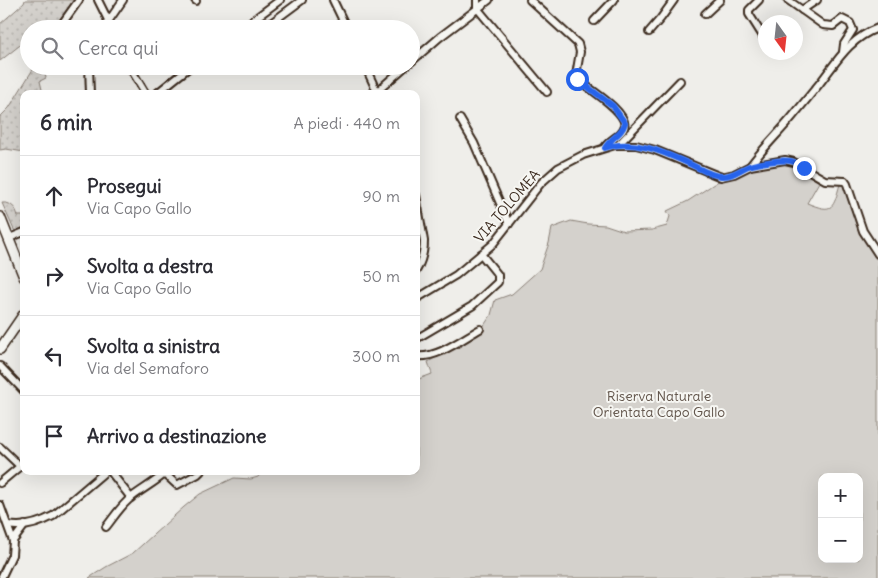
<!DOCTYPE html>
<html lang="it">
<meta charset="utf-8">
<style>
:root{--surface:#fff;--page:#f7f7f7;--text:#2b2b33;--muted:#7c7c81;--line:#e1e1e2}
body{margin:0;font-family:Delius,sans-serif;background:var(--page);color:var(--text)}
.controls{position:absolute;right:15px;bottom:15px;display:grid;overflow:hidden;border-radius:10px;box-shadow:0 5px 20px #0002}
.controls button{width:45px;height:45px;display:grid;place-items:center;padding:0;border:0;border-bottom:1px solid var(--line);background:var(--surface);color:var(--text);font:25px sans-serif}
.compass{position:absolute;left:758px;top:15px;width:45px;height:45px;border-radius:50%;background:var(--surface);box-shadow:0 5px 20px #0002;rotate:165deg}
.stop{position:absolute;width:15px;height:15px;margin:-11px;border:4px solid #2563eb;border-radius:50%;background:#fff}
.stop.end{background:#2563eb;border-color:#fff;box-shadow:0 1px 5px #0008}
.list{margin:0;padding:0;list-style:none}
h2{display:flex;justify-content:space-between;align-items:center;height:65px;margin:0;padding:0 20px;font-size:21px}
h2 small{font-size:16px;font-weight:400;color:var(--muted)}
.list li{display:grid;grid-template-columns:32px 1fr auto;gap:15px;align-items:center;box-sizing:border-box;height:80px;padding:0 20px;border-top:1px solid var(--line)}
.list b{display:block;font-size:19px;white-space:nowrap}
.list p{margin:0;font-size:16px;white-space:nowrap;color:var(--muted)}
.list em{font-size:16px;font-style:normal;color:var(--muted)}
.icon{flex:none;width:28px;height:28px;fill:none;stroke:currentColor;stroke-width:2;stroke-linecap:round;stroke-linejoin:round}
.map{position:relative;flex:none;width:878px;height:578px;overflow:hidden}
.search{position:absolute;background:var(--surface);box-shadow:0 5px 20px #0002;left:20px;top:20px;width:400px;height:55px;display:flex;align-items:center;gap:12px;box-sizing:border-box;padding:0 18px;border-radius:28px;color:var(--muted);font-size:19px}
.panel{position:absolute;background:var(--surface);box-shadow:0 5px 20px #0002;left:20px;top:90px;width:400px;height:385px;border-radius:10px}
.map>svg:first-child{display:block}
</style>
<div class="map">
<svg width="878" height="578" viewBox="0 0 878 578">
<defs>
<pattern id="grass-dots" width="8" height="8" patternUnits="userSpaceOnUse" patternTransform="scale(1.25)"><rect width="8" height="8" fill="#d4d1cc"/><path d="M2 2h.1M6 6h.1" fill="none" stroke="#b7b4af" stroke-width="1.8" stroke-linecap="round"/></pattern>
</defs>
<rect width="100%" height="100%" fill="#efeeea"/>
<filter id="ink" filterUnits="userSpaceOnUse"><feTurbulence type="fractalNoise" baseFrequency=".02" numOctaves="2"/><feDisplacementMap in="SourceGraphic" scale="10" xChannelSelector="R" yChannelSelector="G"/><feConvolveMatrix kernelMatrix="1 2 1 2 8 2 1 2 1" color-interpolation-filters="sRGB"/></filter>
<g filter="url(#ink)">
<!-- grass -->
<g fill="url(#grass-dots)" stroke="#887e75">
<polygon points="25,0 75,0 55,29 29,29 29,50 24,42 0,61 0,24 24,3"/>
<polygon points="35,66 43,66 46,78 40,81 43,94 24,94 24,152 6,149 0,150 0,117 9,108"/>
<path d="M2 203C11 202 16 208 18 216H24V227L16 231 14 230Z"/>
</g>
<!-- park -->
<path fill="#d4d1cc" stroke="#887e75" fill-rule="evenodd" d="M787 162 819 182 807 203C834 214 833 208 840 184H844C853 209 860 238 878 258V578H89L106 567 133 553 184 507 200 494 234 478 251 479 258 477 261 473 269 471H416V380L432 374 428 362 479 333 491 315 495 300 512 294 540 269 549 243 552 228 571 221 588 224 606 225 624 231 652 230 667 226 670 216 667 211 688 201 723 178 753 167ZM822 477H859V559H822Z"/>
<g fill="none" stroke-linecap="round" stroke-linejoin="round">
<!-- minor casing -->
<g stroke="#3b2a1e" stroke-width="10">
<g id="minor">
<polyline points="98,0 107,18 109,20"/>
<polyline points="195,0 196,1"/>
<polyline points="333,0 347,29"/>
<polyline points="477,0 477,8 547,92"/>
<path d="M530 0 578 44 580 52 576 75 577 79C588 88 630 113 624 128 621 136 610 139 605 147"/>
<polyline points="759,0 749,10 749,14 766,41"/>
<polyline points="788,0 823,25 833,26 842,19 850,23 853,30 844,44 843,52"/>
<polyline points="802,10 817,0"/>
<polyline points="705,14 720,0"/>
<polyline points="594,21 614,0"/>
<polyline points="59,28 79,0"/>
<polyline points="103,29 123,0"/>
<polyline points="241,29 280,0"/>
<polyline points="263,29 302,0"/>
<polyline points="649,32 661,18 674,0"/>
<polyline points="411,62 440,37 489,0"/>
<polyline points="89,66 90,94"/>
<polyline points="129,66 146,94"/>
<polyline points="365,66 378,94"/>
<polyline points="156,94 191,66"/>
<polyline points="374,94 406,66"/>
<polyline points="460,119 474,143 509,224"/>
<polyline points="619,144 680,81"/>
<path d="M750 166C763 148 779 133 793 116 802 105 811 94 820 83 837 61 850 38 878 28"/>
<path d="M416 195 424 241C424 252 422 261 416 271"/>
<polyline points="8,236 12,237 24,232"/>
<polyline points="416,299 456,275 493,244 541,183 558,168 583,155 615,145 636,145 655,150 721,177 734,174 750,166 785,160 794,162 825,180 845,181 847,184 863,231 878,254"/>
<polyline points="416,339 472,306 498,282 498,275 481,254"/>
<path d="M416 356C437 359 462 339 480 329"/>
<polyline points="0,366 24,391"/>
<polyline points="0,447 20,466"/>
<polyline points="110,471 131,498"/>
<polyline points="165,474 177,485 198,474 201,471"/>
<polyline points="0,483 24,463"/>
<polyline points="0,505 13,541 12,555 2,576"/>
<path d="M8 525C23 528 40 523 53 516L106 471"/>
<path d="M106 527C114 517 122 504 132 497 144 488 157 481 168 471"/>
<polyline points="13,541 25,525"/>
</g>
</g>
<!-- major casing -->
<g stroke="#3b2a1e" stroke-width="12">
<g id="major">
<polyline points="0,217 24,277"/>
<polyline points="0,349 24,314"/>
</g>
</g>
<!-- minor -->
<use href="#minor" stroke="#f6f6f2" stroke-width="6"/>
<!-- major -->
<use href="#major" stroke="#f6f6f2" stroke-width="9"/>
</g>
</g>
<g fill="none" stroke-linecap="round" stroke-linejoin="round" filter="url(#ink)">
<!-- route -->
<path stroke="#2563eb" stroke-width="6" d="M577 79 613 106 625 123C622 135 610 138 605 148 634 138 665 153 692 165 700 169 712 176 721 176 732 177 740 169 749 166 758 163 782 159 791 161 796 162 800 165 804 168"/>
</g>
<g text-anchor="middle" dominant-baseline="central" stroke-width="4" stroke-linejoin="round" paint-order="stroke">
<!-- street labels -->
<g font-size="14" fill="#3b2a1e" stroke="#f6f6f2">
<text transform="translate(507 206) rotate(-49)">VIA TOLOMEA</text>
</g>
<!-- park labels -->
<g font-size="14" fill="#61544a" stroke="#f6f6f2">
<text x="659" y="396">Riserva Naturale<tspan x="659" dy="16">Orientata Capo Gallo</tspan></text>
</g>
</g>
</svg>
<div class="controls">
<button>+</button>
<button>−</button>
</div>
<svg class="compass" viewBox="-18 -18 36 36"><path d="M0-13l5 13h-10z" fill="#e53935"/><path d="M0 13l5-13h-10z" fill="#7c7c81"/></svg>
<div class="stop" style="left:577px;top:79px"></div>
<div class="stop end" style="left:804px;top:168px"></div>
<div class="search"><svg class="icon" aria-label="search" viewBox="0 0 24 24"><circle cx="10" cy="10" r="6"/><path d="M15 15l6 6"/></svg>Cerca qui</div>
<section class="panel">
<h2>6 min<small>A piedi · 440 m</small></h2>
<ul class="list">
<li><svg class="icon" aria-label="ahead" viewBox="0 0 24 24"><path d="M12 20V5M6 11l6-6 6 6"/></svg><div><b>Prosegui</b><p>Via Capo Gallo</p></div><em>90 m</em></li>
<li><svg class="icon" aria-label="right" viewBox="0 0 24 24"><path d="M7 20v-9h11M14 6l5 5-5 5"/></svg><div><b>Svolta a destra</b><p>Via Capo Gallo</p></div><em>50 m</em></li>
<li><svg class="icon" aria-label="left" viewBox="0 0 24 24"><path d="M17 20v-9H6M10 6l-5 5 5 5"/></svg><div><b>Svolta a sinistra</b><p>Via del Semaforo</p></div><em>300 m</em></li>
<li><svg class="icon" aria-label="arrive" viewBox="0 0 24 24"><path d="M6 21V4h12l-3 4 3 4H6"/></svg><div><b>Arrivo a destinazione</b></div></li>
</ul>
</section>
</div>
